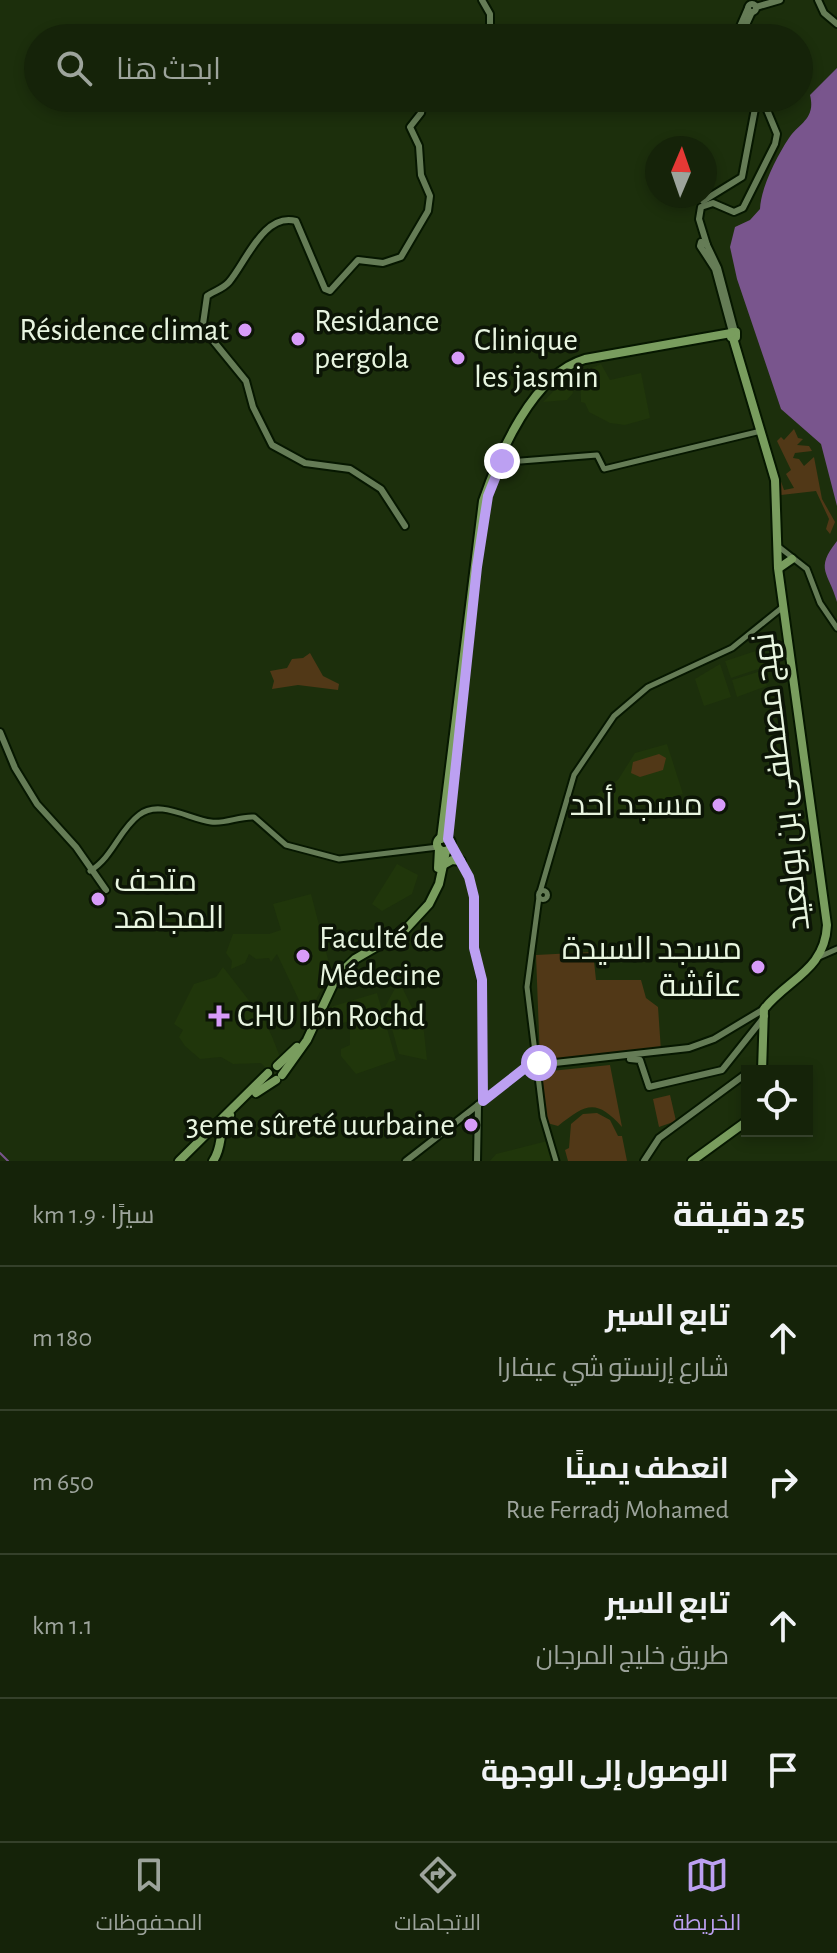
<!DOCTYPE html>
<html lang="ar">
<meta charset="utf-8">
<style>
:root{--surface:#152309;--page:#1e2b12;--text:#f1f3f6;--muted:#9da49c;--line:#34402a;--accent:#bca0f2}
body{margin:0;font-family:"Alegreya Sans",Cairo,sans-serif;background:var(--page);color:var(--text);direction:rtl}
.controls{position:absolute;right:24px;bottom:24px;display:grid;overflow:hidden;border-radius:0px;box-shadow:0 4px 12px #0003}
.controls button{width:72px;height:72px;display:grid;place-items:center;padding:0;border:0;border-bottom:2px solid var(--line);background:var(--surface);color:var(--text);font:40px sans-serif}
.compass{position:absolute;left:645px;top:136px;width:72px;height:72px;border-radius:50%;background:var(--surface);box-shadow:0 4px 12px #0003;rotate:2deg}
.stop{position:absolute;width:24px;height:24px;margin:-18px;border:6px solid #bca0f2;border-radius:50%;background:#fff}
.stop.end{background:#bca0f2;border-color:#fff;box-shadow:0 2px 8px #0008}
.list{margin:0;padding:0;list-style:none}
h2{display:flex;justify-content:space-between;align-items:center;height:104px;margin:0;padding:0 32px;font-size:34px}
h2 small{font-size:26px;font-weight:400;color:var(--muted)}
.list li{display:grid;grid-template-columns:52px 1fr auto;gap:24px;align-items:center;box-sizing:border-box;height:144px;padding:0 32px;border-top:2px solid var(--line)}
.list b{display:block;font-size:30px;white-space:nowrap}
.list p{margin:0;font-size:26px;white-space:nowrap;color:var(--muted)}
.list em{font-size:26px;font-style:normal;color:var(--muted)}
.icon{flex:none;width:44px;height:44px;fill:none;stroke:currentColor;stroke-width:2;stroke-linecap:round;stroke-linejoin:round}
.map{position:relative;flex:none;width:837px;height:1161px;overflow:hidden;direction:ltr}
.search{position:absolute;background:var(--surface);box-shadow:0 4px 12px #0003;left:24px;right:24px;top:24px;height:88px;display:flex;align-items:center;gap:20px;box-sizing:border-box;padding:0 28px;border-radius:44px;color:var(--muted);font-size:30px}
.sheet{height:680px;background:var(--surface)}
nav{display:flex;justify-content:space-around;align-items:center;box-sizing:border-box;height:112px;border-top:2px solid var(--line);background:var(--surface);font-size:22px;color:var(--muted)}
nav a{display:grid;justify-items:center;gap:4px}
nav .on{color:var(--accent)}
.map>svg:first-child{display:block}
</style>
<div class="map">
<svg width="837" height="1161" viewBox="0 0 837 1161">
<rect width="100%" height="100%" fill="#1c2f0c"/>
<!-- built -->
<g fill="#20360b">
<polygon points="601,364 610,380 641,373 650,418 625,425 610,423 589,412 585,403 581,402 580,373"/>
<polygon points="571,373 573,393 567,400 543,402"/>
<polygon points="759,650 767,666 731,678 725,661"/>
<polygon points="720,664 731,697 704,706 695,679"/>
<polygon points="761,671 767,686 737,697 732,680"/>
<polygon points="667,744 683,794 599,818 591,798 618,780 635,753"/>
<polygon points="397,864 418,875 412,894 382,911 372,904"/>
<polygon points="311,894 331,971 307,1017 277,954 271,962 269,958 256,959 249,954 245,963 231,969 232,961 226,953 233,934 269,934 281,930 273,904"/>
<polygon points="223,967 265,1021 273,1039 280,1057 267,1069 261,1063 233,1064 221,1057 200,1059 185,1046 179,1037 183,1030 174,1024 194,984 216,977"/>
<polygon points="399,981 420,1024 423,1023 427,1060 399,1054 389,1018 390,1008 385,1007"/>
<polygon points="377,993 396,1060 356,1074 341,1056 341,1049 350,1045 350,1021 333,1026 327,1008"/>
<polygon points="547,1141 553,1161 490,1161 496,1154"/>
</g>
<!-- green -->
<g fill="#513817">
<polygon points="794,429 798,438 803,439 797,445 809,446 812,451 795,453 793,458 799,459 804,466 814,457 822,499 835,522 830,534 826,529 829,519 816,491 781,495 779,476 784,490 794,488 786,474 791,470 777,441 781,437 784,440"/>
<polygon points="310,653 323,676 339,684 338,690 298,685 272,689 274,681 270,671 287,668 292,659 303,658"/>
<polygon points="659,754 666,758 663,770 640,777 631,773 633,762"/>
<polygon points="593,952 596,980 641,980 646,998 658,1007 661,1051 540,1060 536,955"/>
<path d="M610 1065 622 1127C596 1098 586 1104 558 1126L547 1123 541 1072Z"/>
<polygon points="670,1095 676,1121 659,1127 653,1099"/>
<polygon points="597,1113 610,1120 618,1136 622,1136 627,1161 568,1161 565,1150 569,1148 571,1124 583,1114"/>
</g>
<!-- water -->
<g fill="#79558d">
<path d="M837 68V506L821 444 781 409 737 279 730 247 735 227 750 220 760 209C761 187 777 156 789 138 799 123 816 119 810 95Z"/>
<path d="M837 541V602C829 572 814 570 837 541Z"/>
</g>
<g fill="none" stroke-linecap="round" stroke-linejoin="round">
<!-- stream -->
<polyline stroke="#79558d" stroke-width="2" points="0,1153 8,1161"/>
<!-- tertiary casing -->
<g stroke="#061700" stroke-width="9">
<g id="tertiary">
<polyline points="508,462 597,455 604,469 761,431"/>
<polyline points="779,547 807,569 820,603 837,628"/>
<polyline points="450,843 469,877 474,897 474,948 482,985 483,1101"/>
<path d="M90 871C113 857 119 830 139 815 159 799 189 819 211 822 226 824 239 816 254 817L286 845 339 859 438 847"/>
<circle cx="543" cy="895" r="4.5"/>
<polyline points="540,892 574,775 614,716 648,687 732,648 784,606"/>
<polyline points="539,897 527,987 543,1117 556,1161"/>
<polyline points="819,957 837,949"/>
</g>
</g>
<!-- secondary casing -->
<g stroke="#061700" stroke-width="10">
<g id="secondary">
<polyline points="818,0 824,13 837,24"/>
<circle cx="752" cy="8" r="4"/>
<polyline points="756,7 780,0"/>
<polyline points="477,38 490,26 490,14 482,0"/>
<polyline points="735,38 748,8"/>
<polyline points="740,38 752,12"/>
<polyline points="703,201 742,177 757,98"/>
<polyline points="707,245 699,219 701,207 713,203 734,212 743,208 775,144 777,134 762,98"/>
<polyline points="732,332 715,269 700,246 701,242 707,245 718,268 735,332"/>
<path d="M405 526 381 489 350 469 305 463 272 445 253 407 246 381 206 332 203 324 207 296C214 291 223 289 229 282 246 262 264 212 296 221L325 289 330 291 358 260 383 263 401 257 428 211 430 196 421 175 419 146 410 127 421 113 424 98"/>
<polyline points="0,732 15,768 37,804 76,847 106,890"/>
<polyline points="630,1059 640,1060 649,1087 722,1070 765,1016"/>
<polyline points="406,1161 528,1066 689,1048 714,1039 764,1009"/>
<polyline points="477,1161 478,1105"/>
<polyline points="644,1161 659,1138 747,1073"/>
</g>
</g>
<!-- primary casing -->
<g stroke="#061700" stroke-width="12">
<g id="primary">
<polygon points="732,332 736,332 736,337 731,337"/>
<path d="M733 338 775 480 778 568 827 925C825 970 788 979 764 1009L762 1071"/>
<polyline points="500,466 508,462 504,457"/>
<polyline points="779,568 792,559"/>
<circle cx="444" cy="844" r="7"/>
<path d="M441 839 483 501C499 454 533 374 585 359L731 333"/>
<polyline points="443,865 452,860 461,861"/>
<polyline points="438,868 439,849"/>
<polyline points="277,1066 297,1047"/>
<polyline points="282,1075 307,1040 337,976 355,959 405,930 429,904 439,884 446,851"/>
<polyline points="256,1093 276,1080"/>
<polyline points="179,1161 268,1073"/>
<path d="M213 1161C224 1146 217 1129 230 1115"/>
<polyline points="692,1161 747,1121"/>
</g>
</g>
<!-- tertiary -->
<use href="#tertiary" stroke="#657c56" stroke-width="5"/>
<!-- secondary -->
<use href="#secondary" stroke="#657c56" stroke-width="6"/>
<!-- primary -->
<use href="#primary" stroke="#799d5e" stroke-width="8"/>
</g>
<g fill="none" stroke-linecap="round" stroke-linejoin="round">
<!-- route -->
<polyline stroke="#bca0f2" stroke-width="10" points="502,461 488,496 477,567 448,839 469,877 474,897 474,948 482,980 483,1101 525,1068 539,1063"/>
</g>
<!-- markers -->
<g fill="#d79bf9" stroke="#0c1506" stroke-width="3">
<circle cx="245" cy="330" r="8"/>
<circle cx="298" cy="339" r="8"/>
<circle cx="458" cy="358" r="8"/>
<circle cx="719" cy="805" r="8"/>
<circle cx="98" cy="899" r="8"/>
<circle cx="303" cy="956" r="8"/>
<circle cx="758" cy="967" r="8"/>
<path d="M215 1004h8v8h8v8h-8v8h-8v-8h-8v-8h8z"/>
<circle cx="471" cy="1125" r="8"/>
</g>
<g text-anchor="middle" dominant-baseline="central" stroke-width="7" stroke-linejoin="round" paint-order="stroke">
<!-- poi labels -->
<g font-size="32" fill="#e8f5e0" stroke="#0c1506" text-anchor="start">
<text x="314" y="321">Residance<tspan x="314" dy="37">pergola</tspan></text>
<text x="229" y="330" text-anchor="end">Résidence climat</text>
<text x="474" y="340">Clinique<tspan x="474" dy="37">les jasmin</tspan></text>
<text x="703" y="805" text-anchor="end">مسجد أحد</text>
<text x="114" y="881">متحف<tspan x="114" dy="37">المجاهد</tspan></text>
<text x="319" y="938">Faculté de<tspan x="319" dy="37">Médecine</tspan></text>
<text x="742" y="949" text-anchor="end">مسجد السيدة<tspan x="742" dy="37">عائشة</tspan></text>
<text x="237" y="1016">CHU Ibn Rochd</text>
<text x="455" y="1125" text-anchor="end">3eme sûreté uurbaine</text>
</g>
<!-- street labels -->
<g font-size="32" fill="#e8f5e0" stroke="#0c1506">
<text transform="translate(781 782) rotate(-97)">نهج مصطفى بن بولعيد</text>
</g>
</g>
</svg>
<div class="controls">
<button><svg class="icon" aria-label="locate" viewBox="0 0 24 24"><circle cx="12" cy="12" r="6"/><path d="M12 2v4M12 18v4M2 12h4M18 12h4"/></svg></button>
</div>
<svg class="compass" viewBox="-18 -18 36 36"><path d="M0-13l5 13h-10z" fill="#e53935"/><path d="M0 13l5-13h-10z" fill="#9da49c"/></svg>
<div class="stop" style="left:539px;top:1063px"></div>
<div class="stop end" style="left:502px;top:461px"></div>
<div class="search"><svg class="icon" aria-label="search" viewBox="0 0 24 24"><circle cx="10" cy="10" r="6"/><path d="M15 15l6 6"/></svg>ابحث هنا</div>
</div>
<section class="sheet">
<h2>25 دقيقة<small>سيرًا · 1.9 km</small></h2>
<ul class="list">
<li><svg class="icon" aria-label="ahead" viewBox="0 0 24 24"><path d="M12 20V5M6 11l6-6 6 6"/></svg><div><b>تابع السير</b><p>شارع إرنستو شي عيفارا</p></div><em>180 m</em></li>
<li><svg class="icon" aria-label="right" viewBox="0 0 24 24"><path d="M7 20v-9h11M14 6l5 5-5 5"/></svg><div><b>انعطف يمينًا</b><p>Rue Ferradj Mohamed</p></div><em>650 m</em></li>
<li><svg class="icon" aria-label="ahead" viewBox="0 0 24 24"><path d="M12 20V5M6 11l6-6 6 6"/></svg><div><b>تابع السير</b><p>طريق خليج المرجان</p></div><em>1.1 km</em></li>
<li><svg class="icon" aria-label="arrive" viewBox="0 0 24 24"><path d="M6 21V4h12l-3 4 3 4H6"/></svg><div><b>الوصول إلى الوجهة</b></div></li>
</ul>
</section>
<nav>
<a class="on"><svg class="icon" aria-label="map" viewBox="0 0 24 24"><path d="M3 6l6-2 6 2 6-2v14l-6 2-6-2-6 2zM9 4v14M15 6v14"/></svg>الخريطة</a>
<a><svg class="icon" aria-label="directions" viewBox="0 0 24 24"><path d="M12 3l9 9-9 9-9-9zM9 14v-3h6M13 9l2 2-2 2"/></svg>الاتجاهات</a>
<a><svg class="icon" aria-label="saved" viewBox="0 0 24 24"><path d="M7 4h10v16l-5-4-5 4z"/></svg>المحفوظات</a>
</nav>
